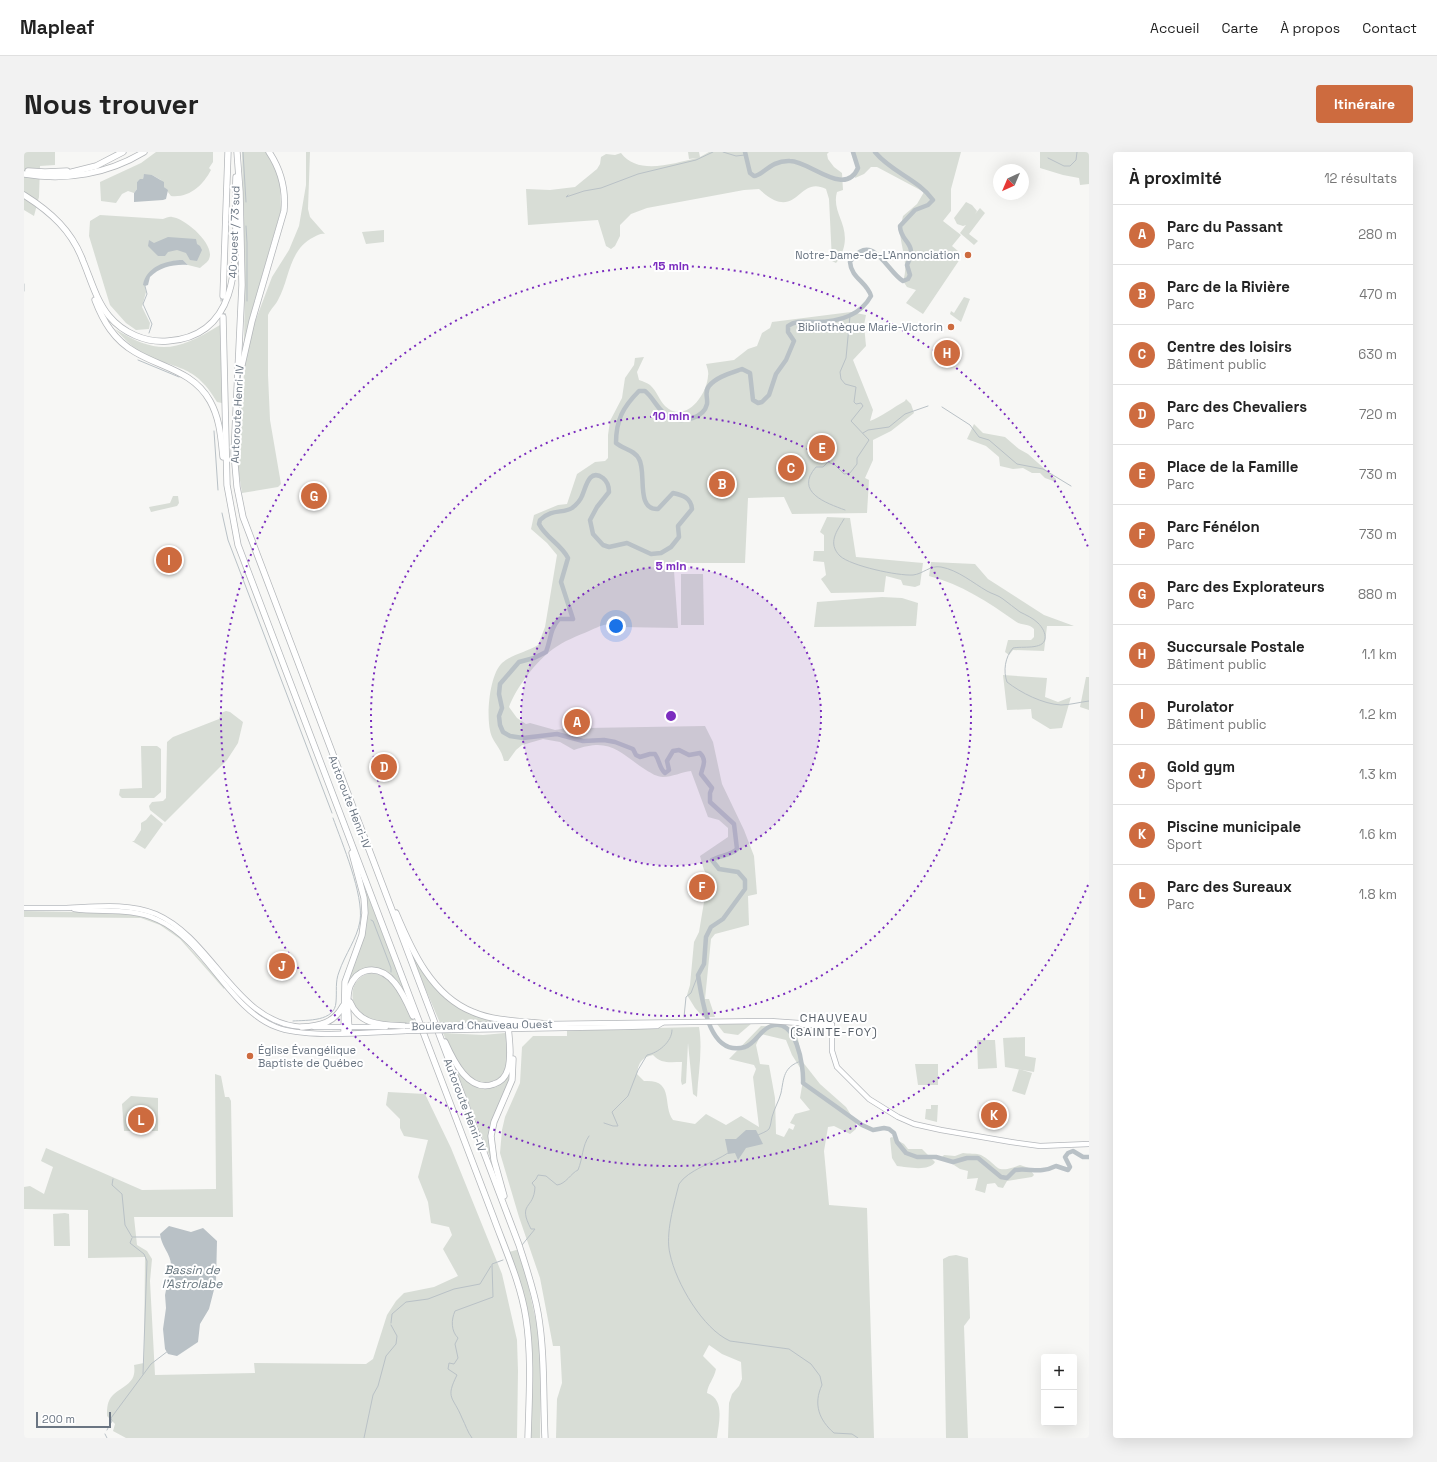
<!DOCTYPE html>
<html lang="fr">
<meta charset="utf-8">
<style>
:root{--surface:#fff;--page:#f2f2f2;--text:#222;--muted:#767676;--line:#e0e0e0;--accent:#cd6b3f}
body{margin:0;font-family:"Space Grotesk",sans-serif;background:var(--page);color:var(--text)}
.controls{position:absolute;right:12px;bottom:12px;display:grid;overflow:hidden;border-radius:4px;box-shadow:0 4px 16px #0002}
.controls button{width:36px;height:36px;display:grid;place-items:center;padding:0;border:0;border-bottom:1px solid var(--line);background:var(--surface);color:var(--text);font:20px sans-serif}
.compass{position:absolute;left:969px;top:12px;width:36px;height:36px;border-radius:50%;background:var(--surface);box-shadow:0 4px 16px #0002;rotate:224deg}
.scale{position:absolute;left:12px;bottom:10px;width:75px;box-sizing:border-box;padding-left:4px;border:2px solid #6a7582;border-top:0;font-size:11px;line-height:14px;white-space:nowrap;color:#6a7582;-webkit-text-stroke:3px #fff;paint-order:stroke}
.you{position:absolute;left:592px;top:474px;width:14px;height:14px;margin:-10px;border:3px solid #fff;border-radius:50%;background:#1a73e8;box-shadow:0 0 0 6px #1a73e833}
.badge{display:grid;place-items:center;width:26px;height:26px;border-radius:50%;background:var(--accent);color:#fff;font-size:13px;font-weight:700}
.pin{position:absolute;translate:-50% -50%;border:2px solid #fff;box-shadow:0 1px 4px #0006}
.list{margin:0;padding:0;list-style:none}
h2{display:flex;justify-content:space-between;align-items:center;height:52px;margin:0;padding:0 16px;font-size:17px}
h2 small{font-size:13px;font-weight:400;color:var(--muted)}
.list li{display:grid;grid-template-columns:26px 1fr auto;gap:12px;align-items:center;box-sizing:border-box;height:60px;padding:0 16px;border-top:1px solid var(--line)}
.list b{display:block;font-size:15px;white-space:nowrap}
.list p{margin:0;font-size:13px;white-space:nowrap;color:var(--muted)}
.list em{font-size:13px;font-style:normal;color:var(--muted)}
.map{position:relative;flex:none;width:1065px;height:1286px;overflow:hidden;border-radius:4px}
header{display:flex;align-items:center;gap:24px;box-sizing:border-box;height:56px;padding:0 20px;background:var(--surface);border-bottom:1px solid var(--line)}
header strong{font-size:19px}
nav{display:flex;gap:22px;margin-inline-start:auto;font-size:14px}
.intro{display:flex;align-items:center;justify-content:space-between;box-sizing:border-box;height:96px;padding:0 24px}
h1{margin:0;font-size:28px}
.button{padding:10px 18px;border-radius:4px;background:var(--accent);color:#fff;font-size:14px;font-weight:700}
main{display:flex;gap:24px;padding:0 24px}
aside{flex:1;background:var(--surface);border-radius:4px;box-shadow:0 4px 16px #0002}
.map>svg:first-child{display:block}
</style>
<header>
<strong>Mapleaf</strong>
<nav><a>Accueil</a><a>Carte</a><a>À propos</a><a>Contact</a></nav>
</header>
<div class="intro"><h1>Nous trouver</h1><a class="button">Itinéraire</a></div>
<main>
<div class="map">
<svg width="1065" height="1286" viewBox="0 0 1065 1286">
<rect width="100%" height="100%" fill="#f7f7f5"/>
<!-- green -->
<g fill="#d8ddd6" fill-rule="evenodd">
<polygon points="0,0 31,0 31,13 16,14 15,45 10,64 0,58"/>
<path d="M132 0H189V10L185 16 187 18C179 33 166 46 147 44L140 35 137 28 128 23H120L119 27 113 30V37L110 41 104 39 98 42 92 51 77 49 76 30 117 11Z"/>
<polygon points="218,0 242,0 253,20 256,32 257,58 226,165 220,192 221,125"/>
<path d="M282 0H286L284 57 286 65 301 82C297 81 294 83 290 85 264 98 266 127 254 148 251 154 248 155 244 163V223L246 268 257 332 254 335 218 341 214 316V286L223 191 248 125 265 98 275 74 282 33Z"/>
<path d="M664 0H675L676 5 685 0H805L803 2 804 7 810 15 818 21 819 38 813 40C807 61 827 73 819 98 817 103 816 107 812 111L808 109 805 47 802 37C773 22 774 73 735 37L720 38 623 56 607 62 596 73V84L591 94 587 97 582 94 574 68 504 73 502 37 526 38 551 35 573 17 576 12 577 5 582 2 591 3 597 1C614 24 650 11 673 6L665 7Z"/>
<path d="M827 0H937L927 37V59L919 69 937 83 928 94 934 99 936 107 899 162 882 151 892 138 883 135 879 129C885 113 877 96 876 80 876 75 878 69 879 64L893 52 900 40 853 15H847L840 22 831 26 832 15Z"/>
<polygon points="1016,0 1065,0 1065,32 1056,33 1055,26 1039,23 1016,16"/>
<polygon points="942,50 948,53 953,59 951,62 956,56 961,61 945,82 954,89 950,93 936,81 942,73 939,74 933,72 930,66"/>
<path d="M76 63 139 67C142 66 146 64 148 65 161 66 192 93 185 107 184 110 179 113 176 116L164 113 159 108C141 108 132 118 120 129L122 140 118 155 126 171 125 177 112 178 102 171 86 153 65 84 66 69Z"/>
<polygon points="360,78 360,90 342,92 338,80"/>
<polygon points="940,145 946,147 937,170 926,162 927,159 930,161"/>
<path d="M827 160 842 163 840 173 842 194 829 208 849 258 846 269C857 265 870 255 881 249L882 247 887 252 890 261 867 279 849 288V308L841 326 845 328 843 361 768 362 760 345 724 346 721 411H659L650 419 654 476 597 475C585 469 576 474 565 479 553 484 540 489 529 497 512 509 492 536 485 555L493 566 502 572 506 571 531 578 538 577 547 563 559 556 563 560V576L681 574 689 590 698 632 720 678 730 704 733 742 724 744 725 773 691 782 687 787 681 847H685L691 865H679L671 856 663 843 666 833 670 790 675 780 680 750 684 742H680V746L670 747 669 723H679V729H687L680 718 676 704 704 685V676L695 668 684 665 667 619C658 620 648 625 639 625 633 625 627 621 622 618 594 600 587 585 550 598L536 590 519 587 498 593 492 598 484 609H480C477 597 473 595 468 585 461 569 465 523 478 511 488 502 503 500 514 493L521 475 533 403 523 391 507 377 510 363 534 353 543 352 553 322 571 310 581 309 584 306V283L586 269 598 246 601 226 610 213 611 206 620 205 613 220 615 228C619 229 623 231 626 233 633 239 635 248 641 254 661 273 683 243 684 224 685 220 683 215 682 212L710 208 724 197 733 194 738 181 746 176 748 170Z"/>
<path d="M196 173 198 251 193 250C169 208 147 219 113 198 105 192 98 184 91 177 135 204 153 199 196 173Z"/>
<polygon points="950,272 959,281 981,285 995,297 1004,302 1032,327 1032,330 1021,326 1016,321 1008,321 999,316 989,317 976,314 975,305 962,294 943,287"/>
<polygon points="292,339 302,350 301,354 285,348 282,341"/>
<polygon points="149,344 154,344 155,351 153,354 127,360 125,355 146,351"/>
<polygon points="803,365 826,366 832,405 899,411 896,433 891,435 879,433 877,428 862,424 860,440 807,441 797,427 802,423 800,410 789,409 790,399 800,399 800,383 796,380"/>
<path d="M907 410 951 412 964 427 1020 463 1050 474H1023L1020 499 989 498 985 503 981 500 984 488H1007L1010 485V477C1005 471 997 474 991 469 964 450 937 432 905 424Z"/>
<polygon points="657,422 679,422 680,473 657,473"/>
<polygon points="858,445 878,446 894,451 892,474 790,475 793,450"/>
<polygon points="979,523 1023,526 1021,545 1034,550 1047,545 1038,576 1026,577 1008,566 1007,557 983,558"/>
<polygon points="1062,525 1065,525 1065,558 1056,555"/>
<polygon points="202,559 206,560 219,570 214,591 203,608 141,670 126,658 125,654 128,650 139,649 142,646 143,590 149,585 195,567 197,561"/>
<polygon points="117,594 133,594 137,597 137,640 130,646 98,646 95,643 96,637 118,636"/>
<polygon points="366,602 368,603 374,618 352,626 347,610"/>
<polygon points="127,662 139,672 121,697 108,689 110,689 117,678 117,671 122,668"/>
<polygon points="342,739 381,840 379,841 366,824 341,818 324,837 323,831 342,778 344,763"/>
<polygon points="0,759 104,761 124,766 141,774 156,785 201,835 200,837 156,787 136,773 117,766 0,765"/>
<path d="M381 789C405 836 428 864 483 870L416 871Z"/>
<path d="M346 821C371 822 382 852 391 871 377 872 350 874 339 865 323 851 325 826 346 821Z"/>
<polygon points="728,871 714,883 700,881 693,872"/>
<path d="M737 874 772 876 778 909 796 932 822 955 832 971V977L826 982 810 974 804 975 800 999 805 1053 843 1056 850 1286H704L705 1251 708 1242 715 1234 718 1227 717 1210 698 1202 685 1193 679 1204 692 1217C690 1227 684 1232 683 1241 701 1247 695 1270 693 1286H532L533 1247 538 1231 536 1194H529L516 1126 495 1065 476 1001 478 978 481 965 496 931 498 895 509 884H543V878L675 875C679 898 674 922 673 945L669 942 664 891 662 931 658 933 657 929 658 910C646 910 637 912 629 903 618 905 614 911 613 922L620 929C651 927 638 953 649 968L671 972 682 962 702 973 717 964 735 975 729 925 732 917 730 913 705 907ZM737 882 762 888 768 903 780 922 776 946 786 958 771 962 766 971 771 973 769 978 765 976 760 985 752 982 751 946 745 913 736 912 732 893Z"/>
<path d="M419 881 459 883 481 881C485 886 483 893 483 899 483 911 483 922 472 928 446 943 427 899 419 881Z"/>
<polygon points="1001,885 1001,904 1012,906 1010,920 981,915 979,886"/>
<polygon points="953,888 971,888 973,916 954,917"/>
<polygon points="891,912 914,912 914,933 894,933"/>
<polygon points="430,913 461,936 471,934 486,918 487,922 465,989 469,1013"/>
<polygon points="995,917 1008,921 1001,943 988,939"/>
<path d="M191 922 197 924 201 945H205L207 949 209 1065H110L113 1093 123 1099 128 1107 126 1129 131 1223 231 1221 230 1211 342 1212 349 1207 363 1163 372 1149 380 1141 410 1135 434 1124 419 1097 428 1083 425 1075 407 1071 404 1050 394 1025 404 988 380 984 376 976V967L362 953 364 940 401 942 427 996 478 1122 493 1188 494 1219 493 1286H102L89 1279 91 1272 83 1264C83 1256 83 1249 89 1243 99 1233 113 1232 110 1213L120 1211 121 1105 64 1106V1058L0 1057V1035L6 1034 20 1042 29 1015 17 1009 22 996 118 1038 192 1037Z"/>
<polygon points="107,944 134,946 134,979 100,979 98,952"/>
<polygon points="907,953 914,953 913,970 901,967 902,957 907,957"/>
<path d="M868 985 880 992 884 997H898L911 1010C905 1020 883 1015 873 1014L868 1006 866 986Z"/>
<path d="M939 1001C944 1002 953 1001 957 1003 977 1014 969 1023 996 1013L1005 1016 1010 1023 1008 1025 983 1029 979 1036 974 1035 971 1031 963 1032 961 1041 951 1038 954 1026 943 1027 944 1019 936 1017 918 1005 920 1003 931 1004Z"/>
<polygon points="41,1061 45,1062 46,1094 30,1094 29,1062"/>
<polygon points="496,1097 514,1178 517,1212 516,1286 507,1286 506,1182 485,1100"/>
<polygon points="932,1103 944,1106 946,1166 940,1174 944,1286 922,1286 919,1107 925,1104"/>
</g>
<!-- water -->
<g fill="#b9c1c6">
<polygon points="120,22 128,23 140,30 140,35 144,38 142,47 139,48 110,50 110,41 113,37 113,30 116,27 119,27"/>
<polygon points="144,85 172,87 173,92 176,94 178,98 173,109 166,108 162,101 153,98 144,100 141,104 134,104 124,94 125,88 130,91"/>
<path d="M159 108 164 113C150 112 136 115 126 125L124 133 121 134 119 133C122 115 142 108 159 108Z"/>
<polygon points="722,978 732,978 739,992 722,996 714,1008 711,1001 704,1002 701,987 712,987"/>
<path d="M145 1074 167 1080 179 1076 193 1089 192 1130 185 1157 176 1172 174 1190 153 1204 144 1202 141 1197 139 1177 142 1156 141 1143 147 1113C147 1102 137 1094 136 1082Z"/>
</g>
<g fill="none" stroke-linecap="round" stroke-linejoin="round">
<!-- stream -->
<g stroke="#b9c1c6" stroke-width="1">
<polyline points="219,0 222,50"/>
<polyline points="699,0 712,4 721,3"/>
<polyline points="1024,6 1040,14 1046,14 1052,8 1053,0"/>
<polyline points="544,43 542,45 560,39 577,36 614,22 672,8 689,0"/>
<polyline points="222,74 223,91 223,149"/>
<polyline points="0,132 0,139"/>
<polyline points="121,134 123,142 119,152 128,172 125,181"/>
<polyline points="114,208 155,225"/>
<polyline points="918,255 946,273 955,285 965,288 993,312 1019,317 1047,334"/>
<polyline points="190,279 194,338"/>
<polyline points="839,281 844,278 865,275 881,262 904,254"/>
<path d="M821 358C802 351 770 340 792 315H799L804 310 811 313 820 322 826 321 833 312V306L845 288 827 269 839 254 837 251 832 252 830 250 832 235 821 232 817 227 816 220 822 206 826 164"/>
<polyline points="198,361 204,388 308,661"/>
<path d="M820 367C813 379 803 391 816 404 827 414 874 424 889 423 899 422 906 413 917 415 934 418 949 431 963 439 968 442 974 443 979 447 985 451 990 456 996 460 1002 463 1009 466 1014 471 1018 475 1022 481 1021 487 1019 498 998 494 989 496 981 505 979 519 983 530 997 541 1019 552 1037 553 1046 553 1056 550 1065 549"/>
<polyline points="347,768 349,769 367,816 367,820"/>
<polyline points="660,865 662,845 667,841 674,823"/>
<path d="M269 869C283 868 311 870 312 850 313 839 311 830 315 820 321 802 333 787 336 769 340 743 318 691 309 666"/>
<path d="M580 971 589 974H594L588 960 604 944 614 918 623 903C634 901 648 890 648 878"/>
<path d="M734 983C738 981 742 980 745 977 747 973 747 969 748 965 750 957 755 949 757 941 760 926 759 915 777 909"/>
<path d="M704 1001C689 1011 664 1018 655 1032 650 1052 641 1082 646 1102 652 1131 679 1177 706 1189L765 1197 787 1212 796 1224 798 1233C789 1252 795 1268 810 1281L828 1282 834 1286"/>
<polyline points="89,1027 88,1033 98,1042 101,1073 108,1085 136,1085"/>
<polyline points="108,1086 106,1091 120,1102 123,1109 119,1222"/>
<path d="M498 1093 511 1077H507C493 1050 510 1058 511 1035L508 1031 512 1027 514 1023 522 1024 533 1033C542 1032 547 1021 554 1018 559 1006 558 994 565 984"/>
<polyline points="367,1171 368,1162 382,1150 404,1147 430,1137 456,1132 467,1114"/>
<polyline points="83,1278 88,1269 87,1266 127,1212 144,1199"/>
<polyline points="81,1282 83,1286"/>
<polyline points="340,1286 349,1243 354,1234 362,1204 372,1192 373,1184 367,1173"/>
<path d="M448 1286C443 1279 442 1274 438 1266 429 1244 421 1247 433 1223L424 1217 425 1211 430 1212 434 1206 431 1192 434 1186C427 1179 427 1168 431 1159L469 1145 468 1112 479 1108"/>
</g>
<!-- river -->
<g stroke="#b9c1c6" stroke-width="4.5">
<path d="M721 0 726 21 730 24C739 24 746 8 766 9 786 9 821 46 834 16L829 0"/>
<path d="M851 0C867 20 894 27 909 48L904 53 891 58 876 74C876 91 895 90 883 113L886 123 884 127 879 129C863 120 848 77 826 110 827 126 843 130 847 144 836 164 813 170 791 170 781 170 772 168 764 174V180L770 189 762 208 752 222 745 243 738 250 734 251 729 248 726 221 718 217C707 221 692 225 685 234 680 240 684 245 683 252 680 266 659 271 647 266 635 261 630 246 621 239H615C599 255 592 268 592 291 599 297 611 298 615 307 623 320 611 358 634 357L649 341C659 343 667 346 668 357L654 374 655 385 647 395 637 401 627 402 603 391 585 395 579 393 569 382 566 368 573 355 585 340C585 334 584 330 579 326 565 316 562 335 558 344 556 349 552 353 548 356 539 362 528 356 516 368L515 372C522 386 537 392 544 406L537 430 549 467H535C526 477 527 487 522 500L510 506 495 510 476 532 475 542 478 556 475 564 476 573 479 580 486 584 499 586 533 582 559 589 580 588 591 590 609 597 612 603 616 605 626 602H631C636 609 635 616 641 621L645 618 643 609 649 599 655 598 665 603 676 601C683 608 679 614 677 622L688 636 686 641V650L710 672 713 697C708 703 695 704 688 708L695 717 714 720 721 728V737L699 767 687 775 682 785 680 812 674 823C678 846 684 906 721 895 732 891 736 878 747 874 772 864 780 914 779 931L838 973 849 978 860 976 865 977 870 981 873 990 882 1001 893 1005H912L929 1010 943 1006H954L977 1025 983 1026 991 1018C1007 1016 1016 1022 1032 1014L1044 1018 1046 1015 1041 1005 1044 1001 1049 999 1059 1005H1065"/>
</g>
<!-- highway-tunnel -->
<polyline stroke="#d4d6d8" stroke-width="5.5" stroke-dasharray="5.5 3" stroke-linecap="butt" points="199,144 199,165"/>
<!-- major casing -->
<g stroke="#b5b8bc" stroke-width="6">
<g id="major">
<path d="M0 756C13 756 26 756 39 756 70 755 103 750 132 762 190 787 212 873 280 875"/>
<path d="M50 757C78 761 107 755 134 768 181 789 205 857 252 875 281 887 349 880 382 879"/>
<polyline points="775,871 802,870 808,873"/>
<polyline points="522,872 746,869 775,871 779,873 808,873"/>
<polyline points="427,873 505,872"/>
<polyline points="808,873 808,899 813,915 845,947 874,965 890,972 917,978 987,990 1016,994 1065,992"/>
<polyline points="290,875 362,875"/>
<polyline points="427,878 600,875 633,874 638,871"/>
</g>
</g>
<!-- highway casing -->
<g stroke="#b4b7ba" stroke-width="7">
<g id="highway">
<path d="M213 0 216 40 218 133 210 301 213 335 219 365 495 1093C502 1115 510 1138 514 1161 521 1201 519 1245 521 1286"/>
<polyline points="4,19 21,20 43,19"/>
<path d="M0 22C42 29 84 22 120 0"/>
<polyline points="40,22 72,14 99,0"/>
<path d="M0 43C27 60 48 79 59 109 67 128 72 148 85 164 99 181 122 191 144 189 228 183 209 83 212 25"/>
<polyline points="199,144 204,0"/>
<path d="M71 148C79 169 90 188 111 200 138 216 169 219 186 249 196 267 197 286 199 305"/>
<path d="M199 165 203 333 214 393 469 1064C481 1097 497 1132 502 1166 508 1205 505 1247 504 1286"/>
<path d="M218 213 228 169 260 59C262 38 257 18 245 0"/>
<path d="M372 761C388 799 408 844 449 860 472 870 500 869 525 872"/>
<path d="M326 850C336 874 359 873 381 874"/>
<path d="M278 875C296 874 310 871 319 854"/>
<polyline points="320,880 321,830 338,783 341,761 340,746 328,701"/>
<path d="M325 880C325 866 321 847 326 834 329 827 334 821 341 819 367 812 381 846 389 864"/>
<path d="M421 890C429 908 445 942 470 932 477 930 482 924 484 917 488 903 485 887 484 873"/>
<polyline points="480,1044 470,1008 467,984 470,970 488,928 489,907"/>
</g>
</g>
<!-- major -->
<use href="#major" stroke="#fff" stroke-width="4.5"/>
<!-- highway -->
<use href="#highway" stroke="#fff" stroke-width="5.5"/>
<!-- major-bridge casing -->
<g stroke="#b5b8bc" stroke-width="6" stroke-linecap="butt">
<g id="major-bridge">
<polyline points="381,874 427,873"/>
<polyline points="382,879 427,878"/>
</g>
</g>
<!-- major-bridge -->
<use href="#major-bridge" stroke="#fff" stroke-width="4.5"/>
</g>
<!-- distance rings -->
<circle cx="647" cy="564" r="150" fill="#7b2cbf" fill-opacity=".12"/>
<g fill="none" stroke="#7b2cbf" stroke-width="2" stroke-dasharray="2 4">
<circle cx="647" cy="564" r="150"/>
<circle cx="647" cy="564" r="300"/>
<path d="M1064 733A450 450 0 1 1 1064 395"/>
</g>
<!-- markers -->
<g fill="#cd6b3f" stroke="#fff" stroke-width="1.5">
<circle cx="944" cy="103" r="4"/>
<circle cx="927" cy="175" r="4"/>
<circle cx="226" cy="904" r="4"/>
</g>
<g text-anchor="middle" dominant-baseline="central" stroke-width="4" stroke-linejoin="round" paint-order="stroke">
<!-- street labels -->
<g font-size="11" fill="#6a7582" stroke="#fff">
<text transform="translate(210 80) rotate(-88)">40 ouest / 73 sud</text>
<text transform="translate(213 262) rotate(-87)">Autoroute Henri-IV</text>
<text transform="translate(326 650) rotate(69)">Autoroute Henri-IV</text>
<text transform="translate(458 873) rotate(-1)">Boulevard Chauveau Ouest</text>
<text transform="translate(441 953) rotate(69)">Autoroute Henri-IV</text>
</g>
<!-- poi labels -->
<g font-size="11" fill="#6a7582" stroke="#fff" text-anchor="end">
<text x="936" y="103">Notre-Dame-de-L'Annonciation</text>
<text x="919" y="175">Bibliothèque Marie-Victorin</text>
<text x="234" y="898" text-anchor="start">Église Évangélique<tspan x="234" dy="13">Baptiste de Québec</tspan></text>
</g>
<!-- neighbourhood labels -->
<g font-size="12" letter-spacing="1" fill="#575f68" stroke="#fff">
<text x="810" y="866">CHAUVEAU<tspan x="810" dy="14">(SAINTE-FOY)</tspan></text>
</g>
<!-- water labels -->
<g font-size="12" font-style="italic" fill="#66757e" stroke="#fff">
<text x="168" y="1118">Bassin de<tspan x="168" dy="14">l'Astrolabe</tspan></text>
</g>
</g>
<circle cx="647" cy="564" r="6" fill="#7b2cbf" stroke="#fff" stroke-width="2"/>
<g font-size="12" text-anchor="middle" font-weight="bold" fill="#7b2cbf" stroke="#fff" stroke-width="4" stroke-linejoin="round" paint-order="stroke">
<text x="647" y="118">15 min</text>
<text x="647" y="268">10 min</text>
<text x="647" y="418">5 min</text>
</g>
</svg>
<div class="controls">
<button>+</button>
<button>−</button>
</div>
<svg class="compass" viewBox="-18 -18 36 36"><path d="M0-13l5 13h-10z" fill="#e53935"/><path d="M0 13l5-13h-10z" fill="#767676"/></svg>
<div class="scale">200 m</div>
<div class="you"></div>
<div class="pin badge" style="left:553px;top:570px">A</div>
<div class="pin badge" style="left:698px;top:332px">B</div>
<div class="pin badge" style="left:767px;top:316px">C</div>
<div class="pin badge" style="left:360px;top:615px">D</div>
<div class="pin badge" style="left:798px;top:296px">E</div>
<div class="pin badge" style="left:678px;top:735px">F</div>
<div class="pin badge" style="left:290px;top:344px">G</div>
<div class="pin badge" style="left:923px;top:201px">H</div>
<div class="pin badge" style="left:145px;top:408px">I</div>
<div class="pin badge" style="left:258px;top:814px">J</div>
<div class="pin badge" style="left:970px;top:963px">K</div>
<div class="pin badge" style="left:117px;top:968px">L</div>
</div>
<aside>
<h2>À proximité<small>12 résultats</small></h2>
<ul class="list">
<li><span class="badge">A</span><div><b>Parc du Passant</b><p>Parc</p></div><em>280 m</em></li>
<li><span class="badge">B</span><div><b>Parc de la Rivière</b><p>Parc</p></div><em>470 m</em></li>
<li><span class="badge">C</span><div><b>Centre des loisirs</b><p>Bâtiment public</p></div><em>630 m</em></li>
<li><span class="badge">D</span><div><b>Parc des Chevaliers</b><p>Parc</p></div><em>720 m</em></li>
<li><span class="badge">E</span><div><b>Place de la Famille</b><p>Parc</p></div><em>730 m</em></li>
<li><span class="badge">F</span><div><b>Parc Fénélon</b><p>Parc</p></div><em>730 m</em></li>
<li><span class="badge">G</span><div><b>Parc des Explorateurs</b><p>Parc</p></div><em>880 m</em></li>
<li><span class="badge">H</span><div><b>Succursale Postale</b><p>Bâtiment public</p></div><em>1.1 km</em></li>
<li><span class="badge">I</span><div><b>Purolator</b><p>Bâtiment public</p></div><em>1.2 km</em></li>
<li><span class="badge">J</span><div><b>Gold gym</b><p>Sport</p></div><em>1.3 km</em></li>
<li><span class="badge">K</span><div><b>Piscine municipale</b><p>Sport</p></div><em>1.6 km</em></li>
<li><span class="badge">L</span><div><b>Parc des Sureaux</b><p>Parc</p></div><em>1.8 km</em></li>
</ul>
</aside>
</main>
